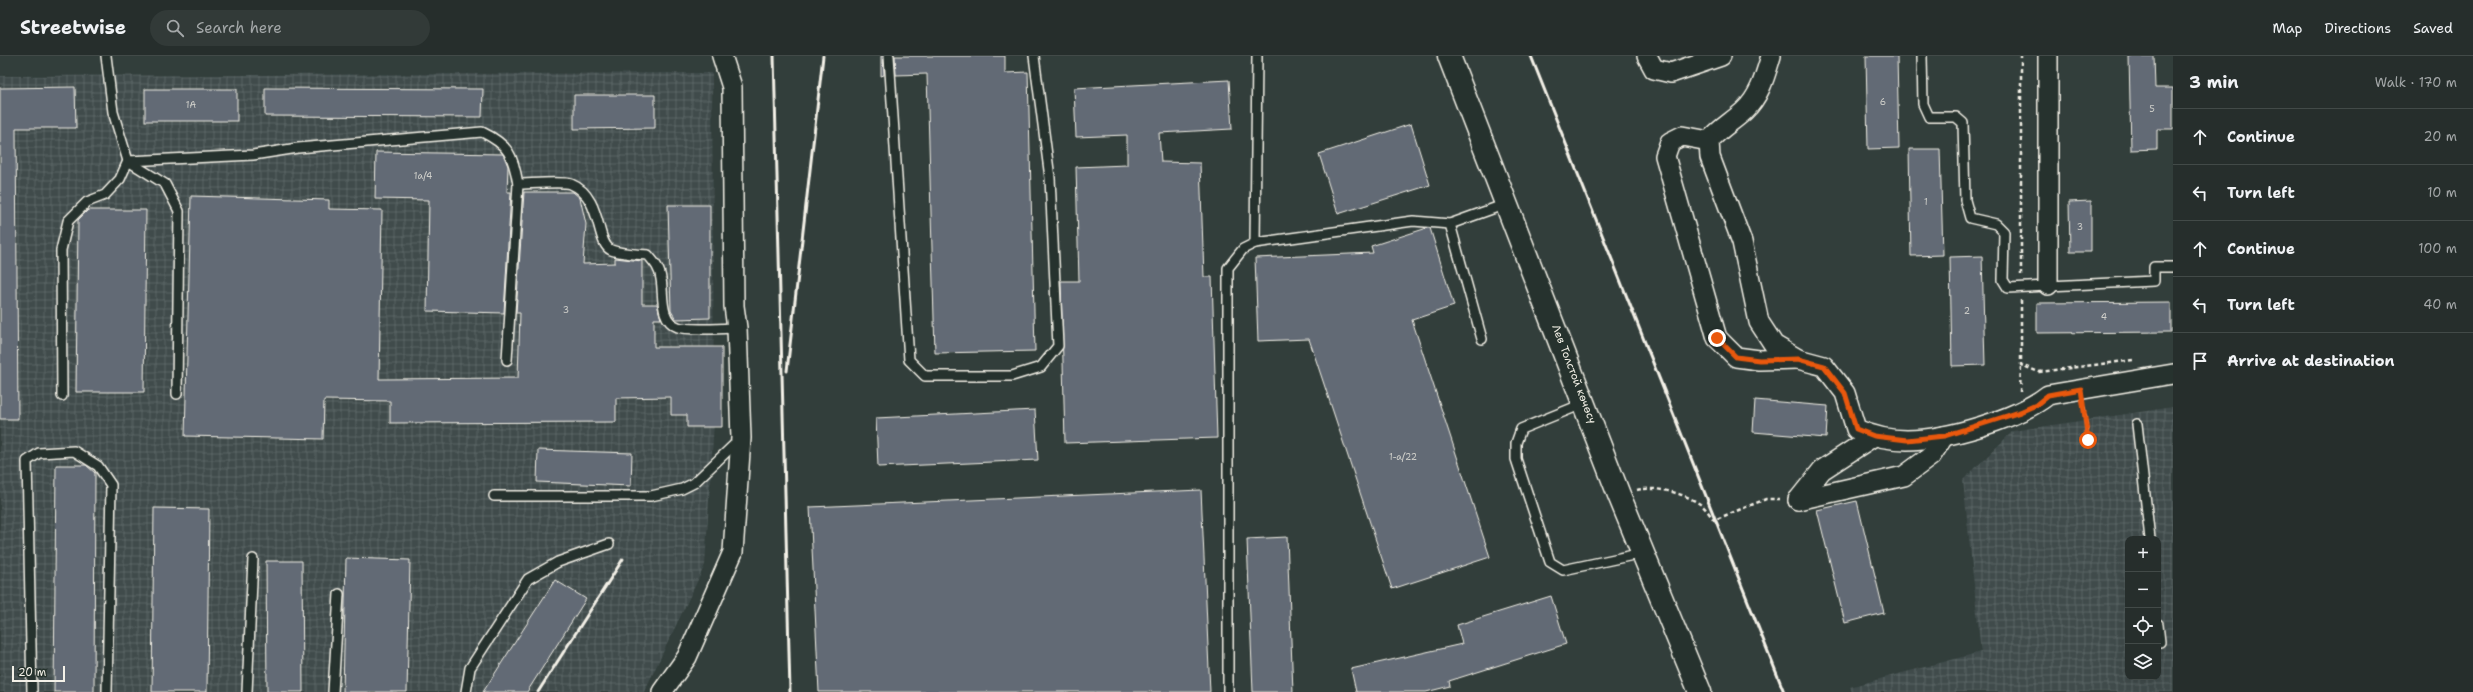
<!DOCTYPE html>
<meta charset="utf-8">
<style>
:root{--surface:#262e2c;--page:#323a38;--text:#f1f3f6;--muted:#a4a8a9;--line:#424a48}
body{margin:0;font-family:"Shantell Sans",sans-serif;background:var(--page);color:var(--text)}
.controls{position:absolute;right:12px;bottom:12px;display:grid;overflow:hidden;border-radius:8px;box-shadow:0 4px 16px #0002}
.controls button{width:36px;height:36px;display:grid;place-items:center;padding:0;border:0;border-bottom:1px solid var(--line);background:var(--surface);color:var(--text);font:20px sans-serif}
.scale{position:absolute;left:12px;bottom:10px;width:53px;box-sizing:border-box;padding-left:4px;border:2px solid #f4f1e8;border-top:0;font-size:11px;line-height:14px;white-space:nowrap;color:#f4f1e8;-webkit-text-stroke:3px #26332d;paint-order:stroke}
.stop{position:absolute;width:12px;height:12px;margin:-9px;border:3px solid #ea580c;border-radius:50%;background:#fff}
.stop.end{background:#ea580c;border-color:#fff;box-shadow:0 1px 4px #0008}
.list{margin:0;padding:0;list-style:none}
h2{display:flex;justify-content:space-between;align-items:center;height:52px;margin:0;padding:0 16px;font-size:17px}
h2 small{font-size:13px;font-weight:400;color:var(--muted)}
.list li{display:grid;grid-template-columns:26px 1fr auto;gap:12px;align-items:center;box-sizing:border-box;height:56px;padding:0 16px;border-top:1px solid var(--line)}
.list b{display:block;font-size:15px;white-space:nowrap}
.list em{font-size:13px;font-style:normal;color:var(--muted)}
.icon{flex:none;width:22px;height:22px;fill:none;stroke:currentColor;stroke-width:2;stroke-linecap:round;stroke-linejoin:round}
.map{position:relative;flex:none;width:2173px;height:636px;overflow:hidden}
header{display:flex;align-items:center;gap:24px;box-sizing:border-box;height:56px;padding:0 20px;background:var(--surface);border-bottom:1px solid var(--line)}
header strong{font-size:19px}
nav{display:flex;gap:22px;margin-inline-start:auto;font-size:14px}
.search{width:280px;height:36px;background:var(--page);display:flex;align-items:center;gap:10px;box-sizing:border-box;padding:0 14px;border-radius:22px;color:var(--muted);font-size:15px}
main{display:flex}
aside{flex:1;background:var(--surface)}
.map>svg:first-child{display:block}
</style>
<header>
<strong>Streetwise</strong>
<div class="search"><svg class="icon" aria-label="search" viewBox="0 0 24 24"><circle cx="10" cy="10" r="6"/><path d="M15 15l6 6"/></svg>Search here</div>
<nav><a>Map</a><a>Directions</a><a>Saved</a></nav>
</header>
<main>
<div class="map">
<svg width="2173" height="636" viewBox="0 0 2173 636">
<defs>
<pattern id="industrial-grid" width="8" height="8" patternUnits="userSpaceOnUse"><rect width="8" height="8" fill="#404c4c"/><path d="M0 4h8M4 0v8" fill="none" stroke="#5c6666"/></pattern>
</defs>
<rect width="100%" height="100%" fill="#323e3b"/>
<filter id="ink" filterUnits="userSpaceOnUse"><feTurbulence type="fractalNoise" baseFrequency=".025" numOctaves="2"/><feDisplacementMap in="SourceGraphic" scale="8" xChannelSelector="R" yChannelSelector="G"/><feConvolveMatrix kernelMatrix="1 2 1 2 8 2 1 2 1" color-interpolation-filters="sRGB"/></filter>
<g filter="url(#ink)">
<!-- industrial -->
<g fill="url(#industrial-grid)" fill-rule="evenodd">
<polygon points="712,17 714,366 705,509 644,636 0,636 0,20"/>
<path d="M2173 351V636H1852L1850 631 1981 596 1963 424 2013 375ZM2128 483H2158V621H2128Z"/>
</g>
<!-- building -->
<g fill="#626b75" stroke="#f4f1e8">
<polygon points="881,0 883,0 884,19 881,20"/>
<polygon points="895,0 1005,0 1005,17 1028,16 1035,295 935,297 927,18 896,19"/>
<polygon points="1866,0 1897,0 1899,92 1868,93"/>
<polygon points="2129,0 2154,0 2155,32 2173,32 2173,73 2157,73 2157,93 2131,94"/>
<polygon points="1229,24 1232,73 1159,77 1161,106 1200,107 1204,221 1212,221 1217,382 1065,387 1061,225 1079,225 1076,111 1127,109 1127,79 1076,81 1074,32"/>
<polygon points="75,31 76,72 16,72 18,363 0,363 0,32"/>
<polygon points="265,32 483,33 482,61 265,60"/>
<rect x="145" y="33" width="92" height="32"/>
<polygon points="574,39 655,39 655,72 574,73"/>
<polygon points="1411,68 1430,129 1338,158 1319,98"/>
<polygon points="1909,93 1940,93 1943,199 1911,200"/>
<polygon points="376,96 503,98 508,110 507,136 511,136 504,257 427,255 429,144 375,143"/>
<polygon points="524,136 573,136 580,142 586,168 583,208 615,207 615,202 642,205 642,248 657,248 661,263 654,263 654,291 722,291 722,371 687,371 687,359 671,359 671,341 616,342 616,366 390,367 390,345 324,344 323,383 185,380 191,140 329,144 329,153 382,154 379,323 518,322 520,257 516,257"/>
<polygon points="2091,145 2091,196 2070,196 2069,146"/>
<polygon points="668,149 710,149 710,262 676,263 671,255"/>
<polygon points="88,154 146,154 144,336 76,336 78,164"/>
<polygon points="1427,172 1430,172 1454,250 1412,264 1490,501 1392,533 1309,283 1258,285 1255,202 1373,197 1371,190"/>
<polygon points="1982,200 1985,309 1952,310 1950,201"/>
<polygon points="2171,246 2171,276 2037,277 2037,247"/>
<polygon points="1755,344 1828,350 1826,382 1753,376"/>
<polygon points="1035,354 1038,404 878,411 876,362"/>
<polygon points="538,394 632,397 631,430 537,426"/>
<polygon points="56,409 86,409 95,417 94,636 54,636"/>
<polygon points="1201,434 1210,636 819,636 810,451"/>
<polygon points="1857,445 1884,557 1845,567 1817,454"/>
<polygon points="154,452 209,453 207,636 152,636"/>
<polygon points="1287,481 1293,636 1253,636 1247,483"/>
<polygon points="346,502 410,504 407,636 343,636"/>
<polygon points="266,505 302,505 303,636 267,636"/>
<polygon points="555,524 586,543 527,636 483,636"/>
<polygon points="1551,540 1566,588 1449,625 1450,630 1426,636 1356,636 1351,613 1462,588 1457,569"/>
</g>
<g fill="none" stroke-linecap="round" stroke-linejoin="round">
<!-- service casing -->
<g stroke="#f4f1e8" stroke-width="12">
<g id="service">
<polyline points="106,0 113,56 128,105 165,128 179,155 177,338"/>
<polyline points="889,0 909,304 925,320 1012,320 1041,311 1058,290 1050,122 1034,0"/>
<polyline points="1922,0 1923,48 1929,61 1956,61 1963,67 1965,144 1970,162 1996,168 2004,176 2003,224 2008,232 2154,225 2154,211 2173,211"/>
<path d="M518 128C529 128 563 125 571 128 603 141 595 186 611 194 621 198 637 198 648 199 655 207 660 213 661 223 664 239 659 264 678 271 688 275 725 272 737 272"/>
<polyline points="1450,168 1482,283"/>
<polyline points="1255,187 1257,0"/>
<path d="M62 340 61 194 68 165 87 146 105 139 120 123 128 105 253 99 298 92 482 76C509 89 513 99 518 128L507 304"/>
<polyline points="1585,347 1521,373 1516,387 1516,403 1550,506 1563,514 1643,497"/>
<polyline points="2137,368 2150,483"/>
<polyline points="494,440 651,440 682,433 694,427 739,384"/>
<polyline points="2158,568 2160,586"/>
<polyline points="32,636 27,405 39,397 74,395 98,410 111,429 107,636"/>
<polyline points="247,636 253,503"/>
<polyline points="333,636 339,538"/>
<polyline points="466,636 470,612 528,523 558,506 609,488"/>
<polyline points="1228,636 1228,212 1243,193 1255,187 1413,165 1450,168 1506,148"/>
</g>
</g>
<!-- minor casing -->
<g stroke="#f4f1e8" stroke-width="22">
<g id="minor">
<polyline points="1647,0 1654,13 1671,17 1721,0"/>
<path d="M1771 0C1765 20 1760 40 1744 55 1732 66 1719 73 1709 85L1710 101 1742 186 1759 266 1774 289 1798 303 1824 310 1845 337 1856 373C1872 380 1889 384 1907 384 1945 384 2018 363 2048 339L2173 318"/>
<polyline points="2048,0 2048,229"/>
<polyline points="1709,85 1682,80 1670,86 1665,100 1717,282 1736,301 1759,304 1797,303"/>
<polyline points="1798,444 1904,420 1931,400 1944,380"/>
<polyline points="1798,444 1822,414 1874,380"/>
<polyline points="662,636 687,601 733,496 741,382 737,272 734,250 732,31 722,0"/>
</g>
</g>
<!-- primary casing -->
<g stroke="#f4f1e8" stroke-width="25">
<polyline id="primary" points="1449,0 1619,439 1700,636"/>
</g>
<!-- path -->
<g stroke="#f4f1e8" stroke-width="2.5" stroke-dasharray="4 3" stroke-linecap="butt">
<polyline points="2021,219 2021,0"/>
<polyline points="2021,244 2021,309 2039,316 2133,304"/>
<polyline points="2020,336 2021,309"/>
<polyline points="2084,351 2088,383"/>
<path d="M1637 434C1656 430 1684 437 1700 448 1705 451 1710 459 1714 464L1766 443H1780"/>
</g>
<!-- service -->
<use href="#service" stroke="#26332d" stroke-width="9"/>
<!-- minor -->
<use href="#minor" stroke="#26332d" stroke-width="19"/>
<!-- primary -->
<use href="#primary" stroke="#26332d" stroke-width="22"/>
<!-- rail -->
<g stroke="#f4f1e8" stroke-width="3">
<polyline points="774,0 790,636"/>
<polyline points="1531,0 1784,636"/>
<polyline points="787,315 823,0"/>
<polyline points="538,636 623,503"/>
</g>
</g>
</g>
<g fill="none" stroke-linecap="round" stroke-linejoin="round" filter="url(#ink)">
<!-- route -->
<polyline stroke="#ea580c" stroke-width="5" points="1717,282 1736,301 1759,304 1798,303 1824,310 1845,337 1856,373 1874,380 1907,384 1944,380 2020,356 2036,349 2048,339 2081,333 2088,384"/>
</g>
<g text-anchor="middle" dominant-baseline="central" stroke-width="3" stroke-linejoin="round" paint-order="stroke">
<!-- number labels -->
<g font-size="9" fill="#d0d0cb">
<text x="1883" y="46">6</text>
<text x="191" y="49">1А</text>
<text x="2152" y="53">5</text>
<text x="423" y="120">1а/4</text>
<text x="1926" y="146">1</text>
<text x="2080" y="171">3</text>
<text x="566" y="254">3</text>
<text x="1967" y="255">2</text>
<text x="2104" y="261">4</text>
<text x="1403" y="401">1-а/22</text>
</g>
<!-- street labels -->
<g font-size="11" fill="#f4f1e8" stroke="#26332d">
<text transform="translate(1574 318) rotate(69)">Лев Толстой көчөсү</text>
</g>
</g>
</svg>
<div class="controls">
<button>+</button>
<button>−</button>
<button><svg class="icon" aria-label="locate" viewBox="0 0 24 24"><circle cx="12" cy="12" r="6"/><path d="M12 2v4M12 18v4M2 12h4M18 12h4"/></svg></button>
<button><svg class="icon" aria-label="layers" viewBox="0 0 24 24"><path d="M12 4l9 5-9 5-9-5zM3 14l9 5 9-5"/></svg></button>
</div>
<div class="scale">20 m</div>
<div class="stop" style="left:2088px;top:384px"></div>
<div class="stop end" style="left:1717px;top:282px"></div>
</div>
<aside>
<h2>3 min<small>Walk · 170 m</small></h2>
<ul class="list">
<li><svg class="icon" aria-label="ahead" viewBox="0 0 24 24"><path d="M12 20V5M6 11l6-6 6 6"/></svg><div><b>Continue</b></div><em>20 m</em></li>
<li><svg class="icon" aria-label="left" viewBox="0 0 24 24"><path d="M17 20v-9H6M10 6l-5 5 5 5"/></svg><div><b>Turn left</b></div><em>10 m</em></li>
<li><svg class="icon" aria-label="ahead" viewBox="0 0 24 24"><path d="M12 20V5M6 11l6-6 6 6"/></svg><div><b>Continue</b></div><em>100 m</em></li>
<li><svg class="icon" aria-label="left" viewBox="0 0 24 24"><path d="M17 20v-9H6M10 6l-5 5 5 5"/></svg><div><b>Turn left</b></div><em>40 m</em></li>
<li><svg class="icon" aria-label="arrive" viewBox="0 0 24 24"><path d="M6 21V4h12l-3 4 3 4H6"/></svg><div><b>Arrive at destination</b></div></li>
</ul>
</aside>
</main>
